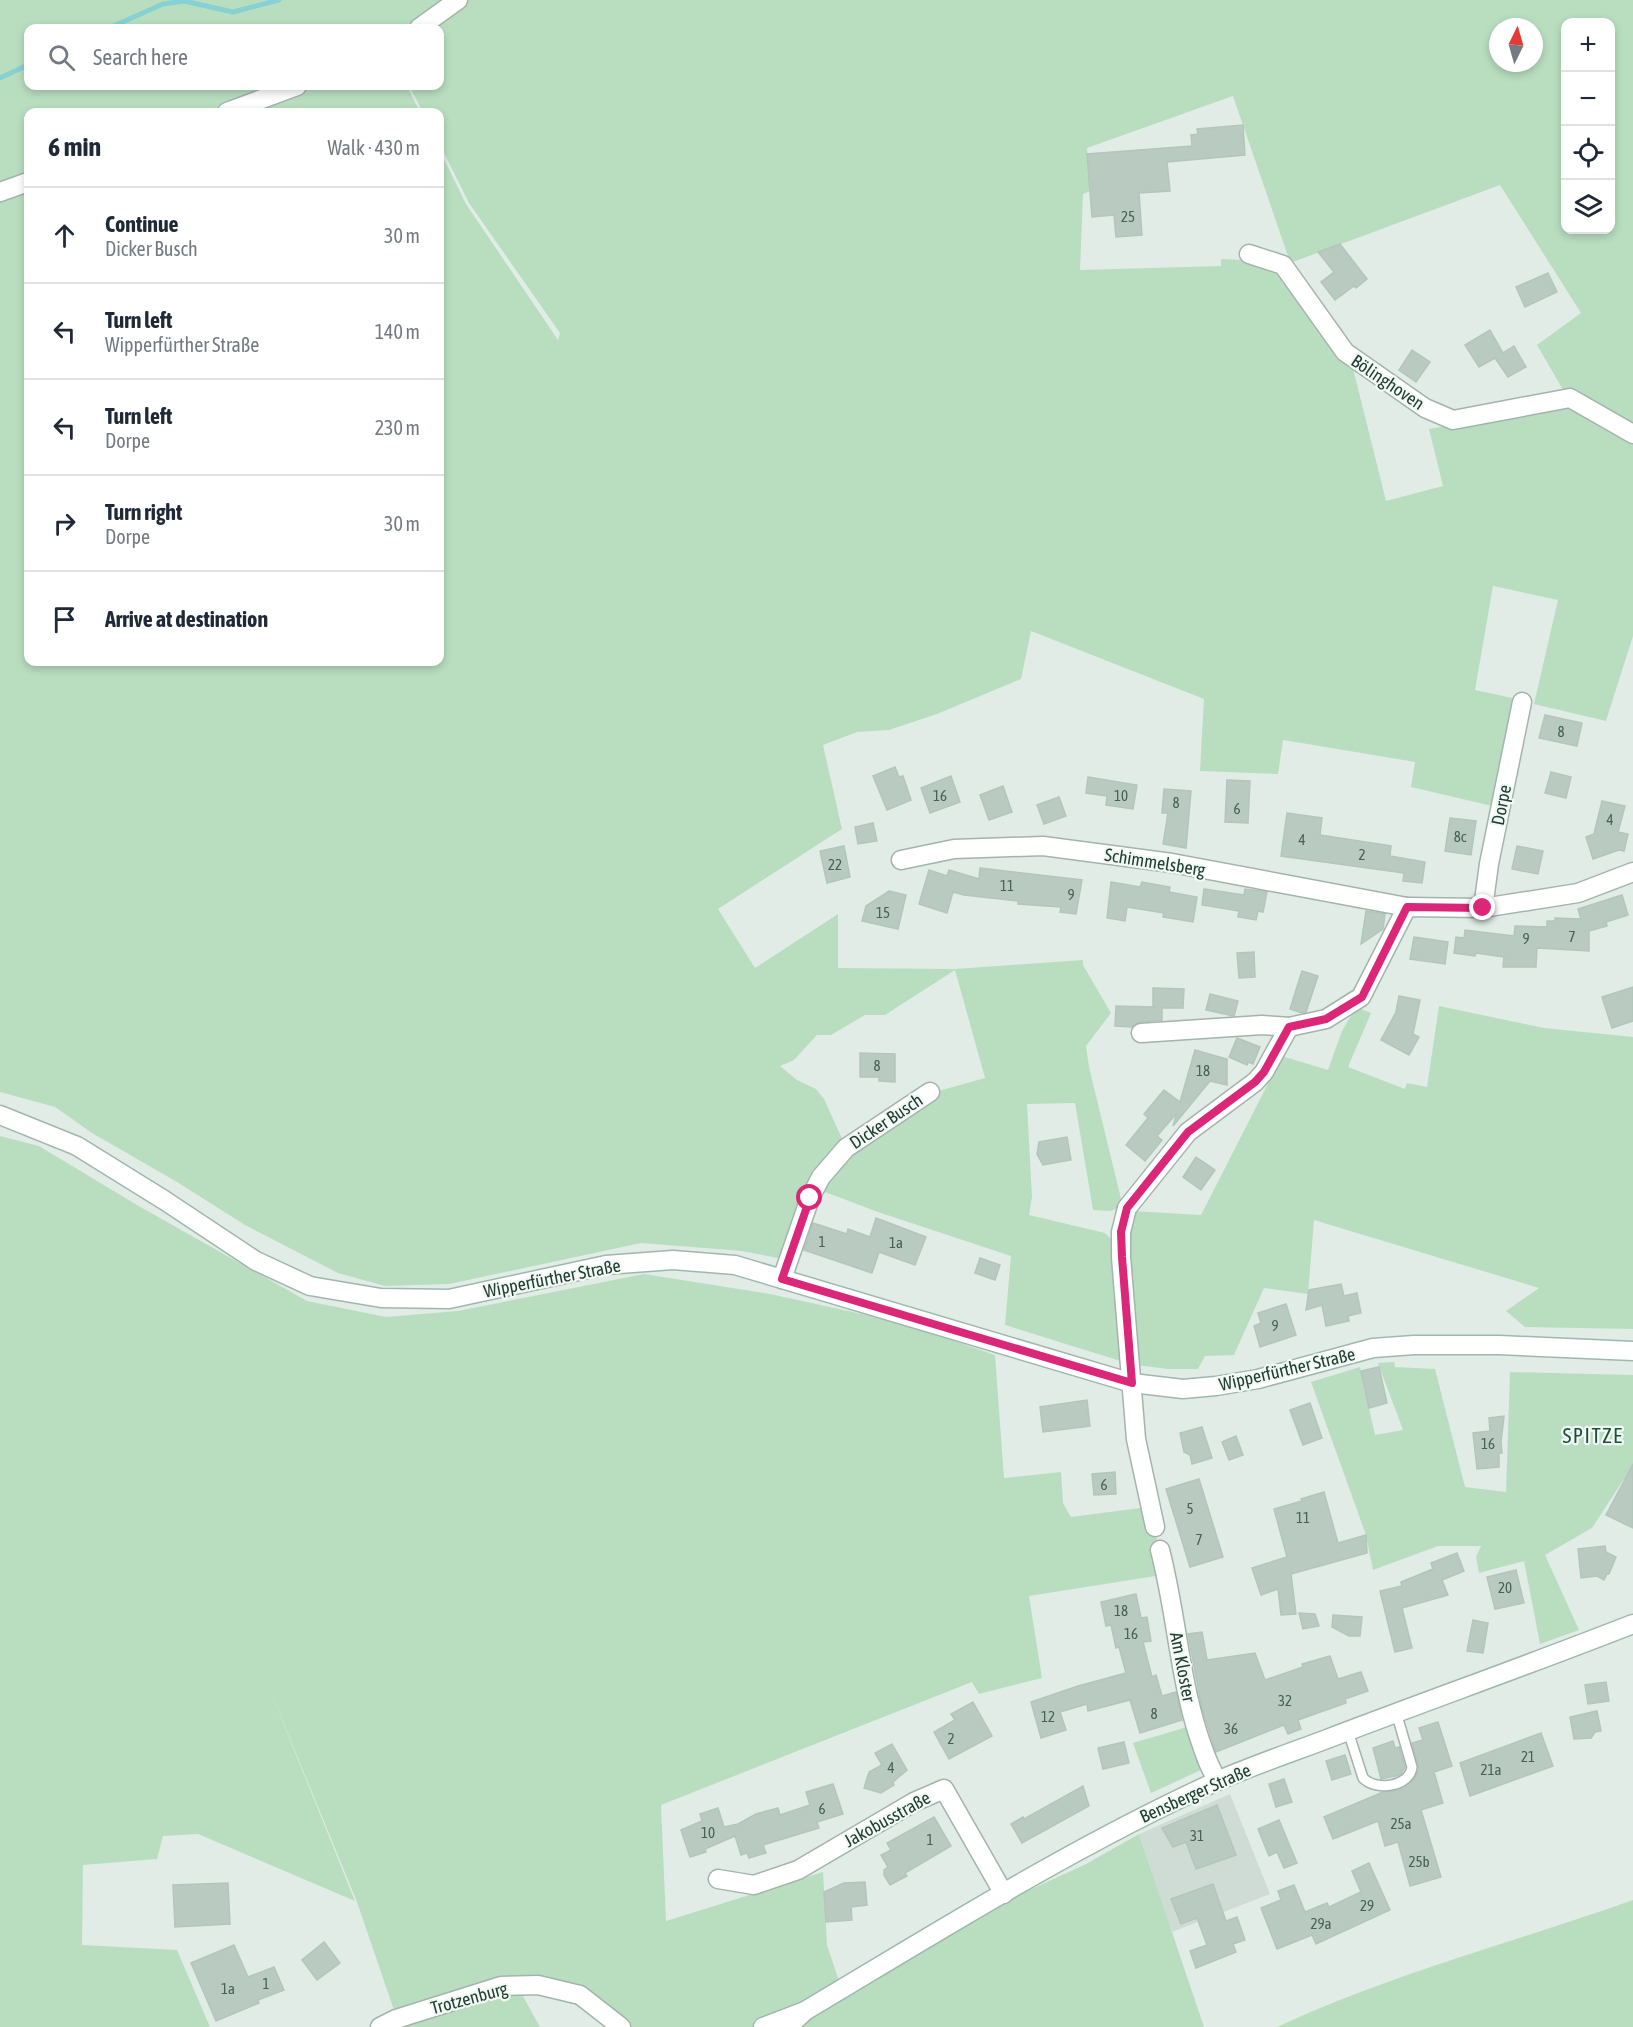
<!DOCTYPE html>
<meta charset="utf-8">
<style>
:root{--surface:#fff;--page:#f2f2f3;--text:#1f2937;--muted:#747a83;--line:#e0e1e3}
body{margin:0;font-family:"Asap Condensed",sans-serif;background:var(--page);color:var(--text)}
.controls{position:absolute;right:18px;top:18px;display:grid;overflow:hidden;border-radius:12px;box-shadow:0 3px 9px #0003}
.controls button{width:54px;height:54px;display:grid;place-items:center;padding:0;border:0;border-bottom:2px solid var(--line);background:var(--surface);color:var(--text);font:30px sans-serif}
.compass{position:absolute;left:1489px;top:18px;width:54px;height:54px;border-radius:50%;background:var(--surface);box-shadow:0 3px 9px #0003;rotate:5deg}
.stop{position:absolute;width:18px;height:18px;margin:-14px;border:4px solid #db2777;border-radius:50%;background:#fff}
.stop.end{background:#db2777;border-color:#fff;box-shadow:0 2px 6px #0008}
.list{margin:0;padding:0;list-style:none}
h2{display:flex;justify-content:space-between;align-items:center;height:78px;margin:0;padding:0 24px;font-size:26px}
h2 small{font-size:20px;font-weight:400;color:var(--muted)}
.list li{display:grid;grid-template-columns:39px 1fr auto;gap:18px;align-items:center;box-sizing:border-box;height:96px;padding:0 24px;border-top:2px solid var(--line)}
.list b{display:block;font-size:22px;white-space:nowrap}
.list p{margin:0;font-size:20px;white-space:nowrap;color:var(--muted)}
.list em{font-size:20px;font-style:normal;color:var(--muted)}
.icon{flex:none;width:33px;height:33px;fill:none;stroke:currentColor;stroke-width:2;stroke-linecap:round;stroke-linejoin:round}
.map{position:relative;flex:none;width:1633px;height:2027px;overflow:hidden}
.search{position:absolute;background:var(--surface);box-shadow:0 3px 9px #0003;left:24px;top:24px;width:420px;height:66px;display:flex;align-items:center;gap:15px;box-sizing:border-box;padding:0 21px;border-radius:12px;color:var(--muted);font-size:22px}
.panel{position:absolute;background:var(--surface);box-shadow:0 3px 9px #0003;left:24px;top:108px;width:420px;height:558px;border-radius:12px}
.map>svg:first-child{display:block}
</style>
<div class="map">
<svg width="1633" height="2027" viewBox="0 0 1633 2027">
<rect width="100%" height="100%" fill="#e1ece6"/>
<!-- built -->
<polygon fill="#cfdcd5" points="1230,1794 1270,1894 1172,1932 1139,1834"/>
<!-- green -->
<g fill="#b9debf" fill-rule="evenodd">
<polygon points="0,0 452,0 412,28 28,28 28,86 279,86 204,112 28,112 28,176 0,186"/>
<path d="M461 0H1633V431L1562 388 1537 345 1581 313 1500 185 1290 263 1344 332 1386 501 1443 486 1429 429 1567 403 1633 444V636L1606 721 1534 704 1558 600 1493 586 1475 690 1517 699 1492 806 1411 787 1415 762 1283 740 1278 774 1200 771 1204 699 1031 631 1021 679 937 714 889 730 857 732 823 745 842 829 718 909 755 968 838 914V968L955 969 1083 960V965L1111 1013 1086 1046 1089 1067 1123 1207 1110 1211 1093 1210 1075 1103 1027 1104 1032 1197 1029 1215 1105 1233 1114 1242 1119 1275 1127 1363 1005 1325 1011 1256 878 1212 817 1189 847 1151 942 1090 985 1078 955 970 885 1015H865L831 1035H817L794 1060 780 1066 797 1080 816 1089 824 1099 845 1145 831 1161 812 1186 783 1259 742 1251 641 1243 449 1284 385 1286 338 1273 245 1225 177 1182 92 1133 55 1107 0 1092V195L28 185V662H440V151L466 204 558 340 560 333 469 203 440 145V112H423L409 86H440V28H421ZM1566 22H1610V230H1566ZM1498 27H1534V63H1498ZM1233 96 1290 262 1221 259V266L1080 270 1083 194 1090 191 1087 148Z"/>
<polygon points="300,86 407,86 420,112 230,112"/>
<polygon points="1439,1006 1544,1028 1633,1037 1633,1329 1525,1327 1506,1311 1539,1288 1314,1220 1308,1294 1264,1288 1234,1355 1205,1356 1198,1369 1168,1369 1136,1365 1124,1260 1132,1211 1201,1215 1282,1056 1328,1070 1342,1031 1356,1007 1371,1013 1348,1067 1405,1089 1407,1083 1427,1087"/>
<polygon points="0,1136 39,1146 137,1205 307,1301 386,1317 458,1311 644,1274 770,1294 903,1323 995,1355 1004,1478 1061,1472 1063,1503 1071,1517 1148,1507 1159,1547 1162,1575 1029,1596 1042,1678 979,1694 972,1682 661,1805 666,1921 823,1872 827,1945 840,1984 754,2027 628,2027 537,1982 396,2016 357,1902 268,1685 355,1901 198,1834 163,1836 157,1859 83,1865 82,1945 177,1950 210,2027 0,2027"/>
<polygon points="1394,1362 1395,1367 1435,1369 1465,1487 1506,1492 1510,1372 1633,1375 1633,1465 1592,1528 1545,1555 1579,1630 1540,1644 1524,1561 1479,1573 1476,1557 1481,1546 1438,1546 1373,1570 1366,1535 1311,1382 1360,1367 1375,1435 1403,1430 1378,1363"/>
<polygon points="1187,1727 1201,1770 1151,1793 1133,1743"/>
<polygon points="1139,1834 1204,2027 796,2027 807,2014 1010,1899 1086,1864"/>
<path d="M1633 1900V2027H1277C1391 1974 1515 1942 1633 1900Z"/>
<polygon points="519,1989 540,2027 388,2027"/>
</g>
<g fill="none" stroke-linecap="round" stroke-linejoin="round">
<!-- stream -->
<g stroke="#87d1d3" stroke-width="5">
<polyline points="109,28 163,4 184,1 233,12 279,0"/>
<polyline points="0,78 28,65"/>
</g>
</g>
<!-- building -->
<g fill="#b9cac1" stroke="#b3c6bc" stroke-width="1.5">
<polygon points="1243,125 1245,155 1167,162 1170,191 1139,193 1142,235 1116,237 1114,215 1092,217 1087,154 1192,146 1191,135 1198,134 1197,129"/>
<polygon points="1340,244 1367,279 1356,288 1354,286 1335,300 1321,282 1334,272 1318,252"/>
<polygon points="1548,273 1557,292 1525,307 1516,287"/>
<polygon points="1490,330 1503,353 1514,346 1526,367 1508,377 1495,358 1479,367 1465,345"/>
<polygon points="1412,350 1430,362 1416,382 1399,370"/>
<polygon points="1545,715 1582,723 1577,746 1539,738"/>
<polygon points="895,767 899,777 903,776 911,800 887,810 873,776"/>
<polygon points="1551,772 1571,777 1566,798 1545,793"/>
<polygon points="951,776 960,802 930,813 921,788"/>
<polygon points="1088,777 1137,785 1133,809 1106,805 1107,796 1086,793"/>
<polygon points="1227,780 1250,781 1248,823 1225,822"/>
<polygon points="1003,786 1012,812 989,820 980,795"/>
<polygon points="1164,789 1191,791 1186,848 1163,844 1168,813 1162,813"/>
<polygon points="1059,797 1066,816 1044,824 1037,805"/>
<polygon points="1602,801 1625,806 1618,832 1628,834 1624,851 1619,850 1593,859 1586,837 1594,834"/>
<polygon points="1287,813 1322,818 1320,835 1391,846 1390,856 1425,862 1422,883 1403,881 1404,873 1281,856"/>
<polygon points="1450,818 1476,821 1471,855 1445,851"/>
<polygon points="873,823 877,841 858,844 855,827"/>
<polygon points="844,846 850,877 827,883 820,851"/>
<polygon points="1517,846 1543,851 1538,874 1512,869"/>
<polygon points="980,868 1082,880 1076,914 1060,912 1061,907 1018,904 1018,901 964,895 953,892 947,913 919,904 929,870 947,876 949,870 979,879"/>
<polygon points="1111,882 1140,887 1142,882 1170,887 1169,892 1197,897 1193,922 1163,917 1164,913 1127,907 1125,921 1107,918"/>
<polygon points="1204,889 1244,895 1245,889 1267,892 1263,912 1258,911 1256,920 1238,917 1239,911 1202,905"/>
<polygon points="889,891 906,895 898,929 862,921 866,906"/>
<polygon points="1622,895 1628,915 1606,922 1607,926 1589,931 1589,951 1537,948 1536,967 1503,967 1504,957 1476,953 1475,956 1454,953 1456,937 1464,938 1465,930 1514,936 1515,926 1547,927 1547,921 1555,921 1555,918 1581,919 1578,909"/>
<polygon points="1366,911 1385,914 1383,929 1361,944"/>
<polygon points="1414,937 1448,942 1445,964 1410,959"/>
<polygon points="1254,952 1255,977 1239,978 1237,953"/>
<polygon points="1302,971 1318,976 1306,1012 1302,1013 1290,1009"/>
<polygon points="1633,987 1633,1021 1612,1028 1602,997"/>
<polygon points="1153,988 1184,989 1183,1008 1162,1008 1162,1020 1140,1022 1132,1027 1115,1026 1116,1006 1156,1007 1153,1007"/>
<polygon points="1210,994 1238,1001 1234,1016 1206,1010"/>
<polygon points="1399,996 1420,1000 1413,1034 1419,1037 1409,1055 1381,1040 1396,1012"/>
<polygon points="1237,1038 1260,1047 1253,1064 1248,1062 1247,1065 1229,1057"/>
<polygon points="1195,1050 1227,1059 1227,1085 1210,1081 1173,1126 1177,1113 1157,1136 1162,1140 1145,1161 1126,1145 1148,1118 1144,1114 1164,1090 1180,1102"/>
<polygon points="860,1053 895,1054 895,1082 879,1081 879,1077 860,1077"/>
<polygon points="1067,1137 1071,1160 1043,1165 1037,1154 1039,1142"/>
<polygon points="1196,1157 1215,1170 1201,1190 1183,1177"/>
<polygon points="876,1218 926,1237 915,1265 879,1252 872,1273 804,1250 813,1223 847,1234 848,1229 870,1237"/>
<polygon points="980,1258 1000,1265 995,1280 975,1273"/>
<polygon points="1341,1284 1344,1296 1357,1293 1361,1313 1348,1316 1349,1321 1326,1326 1322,1305 1306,1310 1309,1290"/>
<polygon points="1286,1304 1296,1335 1260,1347 1254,1326 1261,1323 1258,1313"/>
<polygon points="1379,1367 1387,1403 1369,1408 1361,1371"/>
<polygon points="1087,1400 1090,1426 1043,1432 1040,1407"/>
<polygon points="1310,1403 1322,1438 1303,1445 1290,1410"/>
<polygon points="1504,1416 1501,1442 1502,1453 1499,1453 1499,1467 1477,1469 1473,1433 1490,1431 1489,1418"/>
<polygon points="1202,1427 1212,1458 1192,1464 1190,1455 1184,1452 1180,1433"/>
<polygon points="1236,1436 1243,1455 1229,1460 1222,1442"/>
<polygon points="1633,1464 1633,1528 1606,1515"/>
<polygon points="1115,1472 1116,1494 1094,1495 1092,1474"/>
<polygon points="1199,1479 1223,1557 1190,1567 1166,1489"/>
<polygon points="1324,1492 1338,1543 1366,1535 1367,1553 1291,1574 1296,1614 1281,1615 1278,1589 1261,1595 1252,1568 1287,1557 1274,1509 1302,1501 1301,1499"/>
<polygon points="1605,1546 1606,1552 1616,1557 1609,1574 1607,1574 1604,1580 1597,1576 1581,1578 1578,1549"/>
<polygon points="1457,1553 1464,1571 1442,1580 1448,1595 1402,1608 1412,1648 1395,1652 1380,1591 1402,1586 1401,1582 1433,1569 1431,1563"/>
<polygon points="1516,1570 1524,1603 1495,1609 1487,1577"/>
<polygon points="1136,1594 1141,1618 1147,1617 1151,1641 1143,1642 1152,1677 1156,1675 1162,1696 1176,1692 1182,1720 1140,1733 1130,1700 1088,1711 1087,1704 1060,1712 1066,1730 1041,1738 1031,1702 1078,1686 1126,1673 1119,1647 1116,1648 1111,1625 1106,1626 1101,1602"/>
<polygon points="1299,1613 1315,1614 1319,1626 1303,1629"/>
<polygon points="1333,1615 1362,1617 1360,1636 1349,1636 1332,1627"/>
<polygon points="1473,1620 1488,1623 1483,1653 1467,1651"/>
<polygon points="1202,1632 1207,1660 1255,1653 1265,1680 1303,1667 1302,1664 1330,1656 1338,1679 1361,1672 1368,1691 1345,1699 1346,1703 1298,1720 1301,1729 1288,1734 1284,1725 1216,1752 1202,1709 1188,1634"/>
<polygon points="1606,1682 1609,1701 1588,1704 1585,1685"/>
<polygon points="973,1702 992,1736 949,1759 934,1732 955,1720 951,1714"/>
<polygon points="1597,1711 1601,1731 1595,1732 1591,1738 1574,1739 1570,1717"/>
<polygon points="1438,1722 1452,1766 1434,1772 1443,1803 1421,1810 1441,1877 1410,1886 1398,1842 1385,1846 1378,1821 1333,1839 1324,1817 1383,1792 1394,1791 1409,1784 1415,1778 1419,1768 1412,1743 1423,1740 1419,1728"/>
<polygon points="1541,1733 1553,1766 1470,1796 1460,1763"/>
<polygon points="1393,1741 1395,1748 1399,1747 1405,1767 1401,1774 1396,1776 1381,1779 1373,1748"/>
<polygon points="1124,1742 1129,1763 1103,1769 1098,1748"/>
<polygon points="892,1744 907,1770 893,1782 894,1785 881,1793 864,1788 869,1772 882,1765 875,1753"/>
<polygon points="1345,1755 1351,1774 1332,1780 1326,1761"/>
<polygon points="1284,1779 1292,1802 1276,1807 1269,1784"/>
<polygon points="833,1784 843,1814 817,1822 819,1828 763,1845 766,1853 749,1858 747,1853 741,1855 735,1836 705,1849 706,1852 690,1857 681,1830 702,1821 700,1814 718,1808 724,1827 738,1824 756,1814 778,1808 780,1815 810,1805 806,1792"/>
<polygon points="1083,1786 1089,1806 1022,1843 1011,1824 1023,1817 1024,1819"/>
<polygon points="1217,1805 1236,1855 1196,1869 1186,1842 1173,1847 1162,1828"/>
<polygon points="934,1817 951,1846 905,1873 907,1876 890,1885 884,1875 884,1870 888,1867 881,1855 891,1850 887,1843"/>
<polygon points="1279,1820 1297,1863 1284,1868 1277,1852 1269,1856 1258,1829"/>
<polygon points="1369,1863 1390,1910 1316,1944 1312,1935 1277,1949 1261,1908 1281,1900 1278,1891 1294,1885 1305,1912 1327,1903 1329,1907 1361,1892 1352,1871"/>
<polygon points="865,1882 867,1905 851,1907 852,1920 826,1922 824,1892 844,1883"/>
<polygon points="228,1883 230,1924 175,1927 173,1885"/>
<polygon points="1213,1884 1226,1921 1237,1917 1245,1940 1233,1944 1236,1952 1196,1968 1190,1951 1207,1945 1197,1918 1181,1924 1171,1899"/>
<polygon points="324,1942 340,1963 317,1980 302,1960"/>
<polygon points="234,1945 248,1977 274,1967 284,1990 258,2000 259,2003 216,2021 191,1963"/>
</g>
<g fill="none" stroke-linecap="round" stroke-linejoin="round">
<!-- service casing -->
<g stroke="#a4b4ac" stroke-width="12">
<path id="service" d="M1348 1731 1363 1778C1377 1792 1410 1786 1412 1767L1396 1712"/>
</g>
<!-- minor casing -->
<g stroke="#a4b4ac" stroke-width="21">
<g id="minor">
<polyline points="419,28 458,0"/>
<polyline points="227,112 297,86"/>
<polyline points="0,192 28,182"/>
<polyline points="1249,254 1283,265 1345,352 1425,408 1453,420 1570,398 1633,434"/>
<polyline points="901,860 954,849 1043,846 1172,863 1407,907"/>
<polyline points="1483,908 1489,864 1522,702"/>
<polyline points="1141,1033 1262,1025 1289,1027"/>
<polyline points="782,1279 810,1198 821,1177 846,1148 930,1092"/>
<polyline points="1155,1527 1136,1439 1121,1257 1121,1232 1127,1208 1188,1132 1255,1082 1264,1072 1289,1027 1326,1019 1361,997 1407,907 1483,908 1578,893 1633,872"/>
<path d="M1160 1550C1176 1611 1179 1674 1198 1734 1204 1751 1208 1766 1218 1781"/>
<polyline points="718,1879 754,1885 798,1870 914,1802 944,1789 1004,1894"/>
<polyline points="380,2027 396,2019 501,1986 538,1985 580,1995 621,2027"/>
<polyline points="763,2027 805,2011"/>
</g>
</g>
<!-- secondary casing -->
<g stroke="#9fb8ad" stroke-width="21">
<g id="secondary">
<polyline points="0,1115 77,1146 164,1200 256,1261 310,1286 381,1298 449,1299 606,1265 673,1260 735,1265 1132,1383 1183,1389 1216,1386 1258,1379 1373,1348 1414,1345 1499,1345 1633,1351"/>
<path d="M788 2027 805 2011C939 1931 1073 1847 1215 1782 1251 1766 1290 1753 1327 1739 1429 1700 1531 1664 1633 1624"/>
</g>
</g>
<!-- service -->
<use href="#service" stroke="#fff" stroke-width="9"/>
<!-- minor -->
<use href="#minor" stroke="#fff" stroke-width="18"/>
<!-- secondary -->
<use href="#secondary" stroke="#fff" stroke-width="18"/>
</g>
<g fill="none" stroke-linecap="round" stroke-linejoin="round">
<!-- route -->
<polyline stroke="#db2777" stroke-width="8" points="810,1198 782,1279 1132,1383 1122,1257 1121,1232 1127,1208 1188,1132 1255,1082 1264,1072 1289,1027 1326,1019 1362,997 1407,907 1483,908"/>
</g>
<g text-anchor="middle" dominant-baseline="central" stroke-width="4.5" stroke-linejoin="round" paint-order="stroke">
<!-- number labels -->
<g font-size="15" fill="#476156">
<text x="1128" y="216">25</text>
<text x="1561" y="731">8</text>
<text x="940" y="795">16</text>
<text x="1121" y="795">10</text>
<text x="1176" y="802">8</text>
<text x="1237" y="808">6</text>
<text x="1610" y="819">4</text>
<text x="1460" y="836">8c</text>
<text x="1302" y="839">4</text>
<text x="1362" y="854">2</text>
<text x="835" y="864">22</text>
<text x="1007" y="885">11</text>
<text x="1071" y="894">9</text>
<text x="883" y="912">15</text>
<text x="1572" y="936">7</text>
<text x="1526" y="938">9</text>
<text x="877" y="1065">8</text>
<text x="1203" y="1070">18</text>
<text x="822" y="1241">1</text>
<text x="896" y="1242">1a</text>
<text x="1275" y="1325">9</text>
<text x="1488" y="1443">16</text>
<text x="1104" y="1484">6</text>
<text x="1190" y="1508">5</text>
<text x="1303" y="1517">11</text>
<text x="1199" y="1539">7</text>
<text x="1505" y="1587">20</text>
<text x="1121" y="1610">18</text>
<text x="1131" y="1633">16</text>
<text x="1285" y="1700">32</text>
<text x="1154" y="1713">8</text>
<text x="1048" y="1716">12</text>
<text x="1231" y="1728">36</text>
<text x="951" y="1738">2</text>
<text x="1528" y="1756">21</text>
<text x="891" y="1767">4</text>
<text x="1491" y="1769">21a</text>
<text x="822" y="1808">6</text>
<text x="1401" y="1823">25a</text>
<text x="708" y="1832">10</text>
<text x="1197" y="1835">31</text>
<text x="930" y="1839">1</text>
<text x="1419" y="1861">25b</text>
<text x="1367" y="1905">29</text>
<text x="1321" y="1923">29a</text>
<text x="266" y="1983">1</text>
<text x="228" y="1988">1a</text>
</g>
<!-- street labels -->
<g font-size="18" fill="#213e32" stroke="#f2f9f4">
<text transform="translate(1388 382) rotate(34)">Bölinghoven</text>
<text transform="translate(1501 805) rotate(-79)">Dorpe</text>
<text transform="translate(1155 862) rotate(9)">Schimmelsberg</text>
<text transform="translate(886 1121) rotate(-34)">Dicker Busch</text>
<text transform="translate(552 1278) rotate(-11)">Wipperfürther Straße</text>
<text transform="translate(1287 1369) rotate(-13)">Wipperfürther Straße</text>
<text transform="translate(1183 1667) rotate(79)">Am Kloster</text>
<text transform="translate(1195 1793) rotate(-24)">Bensberger Straße</text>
<text transform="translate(887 1819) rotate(-29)">Jakobusstraße</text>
<text transform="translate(469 1998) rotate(-15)">Trotzenburg</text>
</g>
<!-- quarter labels -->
<g font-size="21" letter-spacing="1.5" fill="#1c503e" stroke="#f2f9f4">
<text x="1593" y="1435">SPITZE</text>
</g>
</g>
</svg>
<div class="controls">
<button>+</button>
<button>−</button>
<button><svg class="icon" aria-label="locate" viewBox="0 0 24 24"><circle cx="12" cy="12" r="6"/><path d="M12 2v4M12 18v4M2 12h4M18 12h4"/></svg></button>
<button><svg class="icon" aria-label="layers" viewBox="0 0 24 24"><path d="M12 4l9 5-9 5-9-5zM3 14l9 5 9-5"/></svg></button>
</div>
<svg class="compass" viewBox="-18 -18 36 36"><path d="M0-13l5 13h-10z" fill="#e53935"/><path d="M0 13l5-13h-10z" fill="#747a83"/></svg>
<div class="stop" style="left:810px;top:1198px"></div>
<div class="stop end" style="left:1483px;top:908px"></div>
<div class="search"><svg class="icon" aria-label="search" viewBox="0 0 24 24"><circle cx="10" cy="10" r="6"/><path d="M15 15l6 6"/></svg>Search here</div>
<section class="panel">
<h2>6 min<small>Walk · 430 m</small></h2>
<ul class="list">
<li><svg class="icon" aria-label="ahead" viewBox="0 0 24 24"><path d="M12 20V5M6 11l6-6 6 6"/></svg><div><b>Continue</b><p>Dicker Busch</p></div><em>30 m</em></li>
<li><svg class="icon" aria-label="left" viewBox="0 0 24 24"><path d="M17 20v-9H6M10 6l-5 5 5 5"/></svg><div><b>Turn left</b><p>Wipperfürther Straße</p></div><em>140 m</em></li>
<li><svg class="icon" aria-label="left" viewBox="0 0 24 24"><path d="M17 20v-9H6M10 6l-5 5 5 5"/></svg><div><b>Turn left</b><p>Dorpe</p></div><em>230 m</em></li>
<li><svg class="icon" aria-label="right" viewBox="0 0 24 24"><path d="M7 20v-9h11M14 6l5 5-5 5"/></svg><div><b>Turn right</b><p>Dorpe</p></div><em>30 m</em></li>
<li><svg class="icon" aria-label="arrive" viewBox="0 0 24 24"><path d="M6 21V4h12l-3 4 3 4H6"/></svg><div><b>Arrive at destination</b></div></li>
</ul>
</section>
</div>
